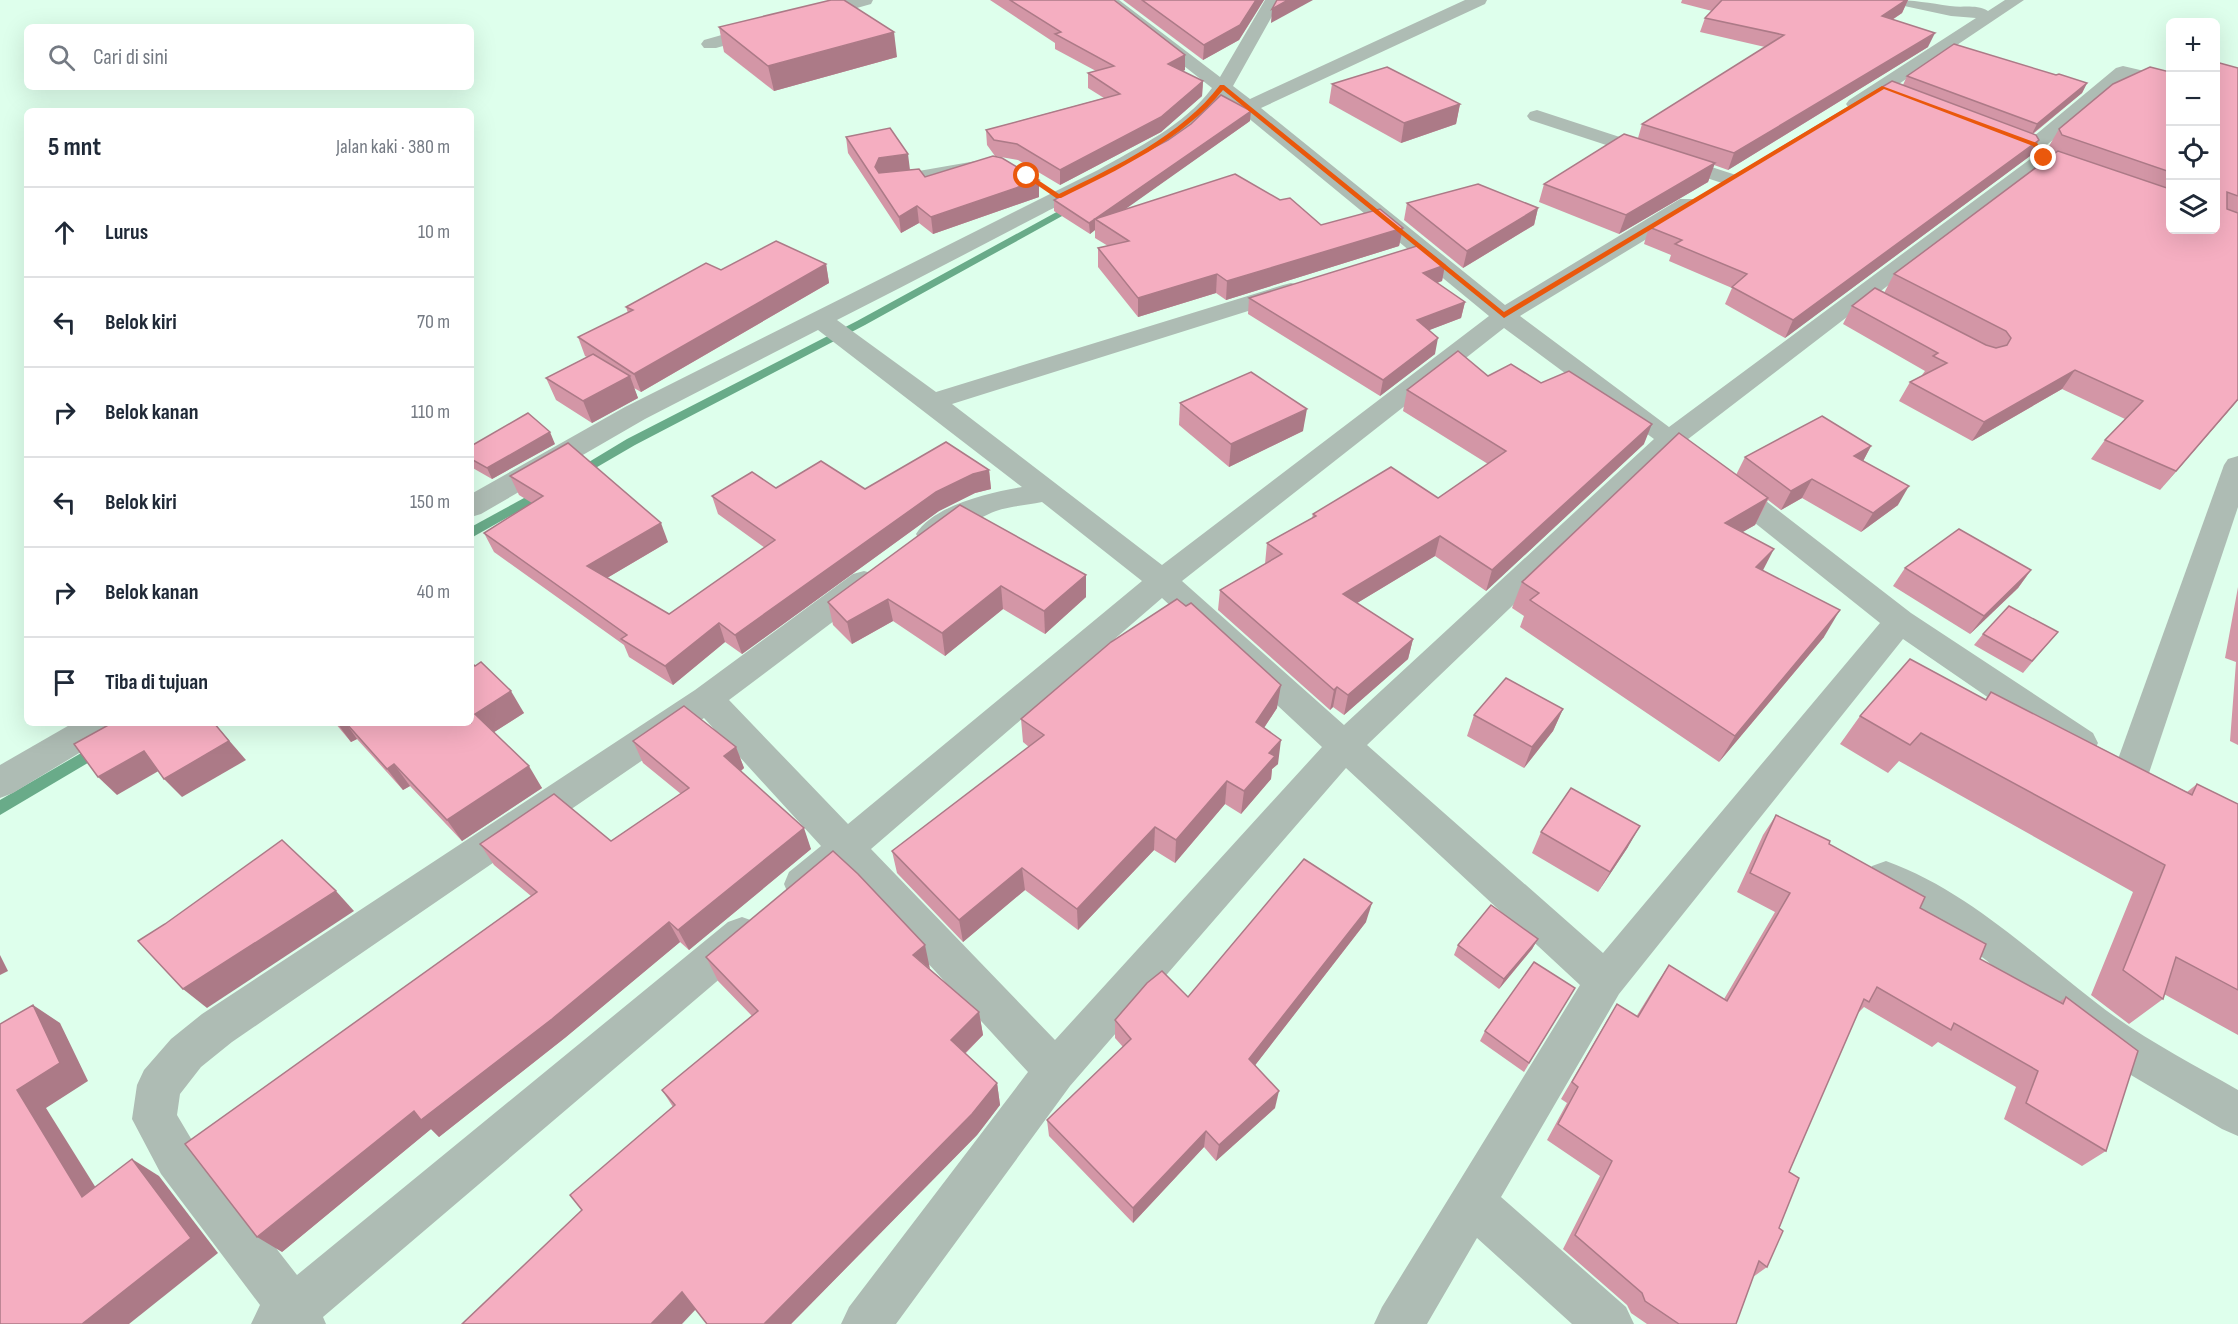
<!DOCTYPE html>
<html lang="id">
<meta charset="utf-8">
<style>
:root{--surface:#fff;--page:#f6f6f7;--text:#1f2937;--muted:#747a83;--line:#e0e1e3}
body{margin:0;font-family:"Sofia Sans Condensed",sans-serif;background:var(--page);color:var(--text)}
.controls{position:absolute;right:18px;top:18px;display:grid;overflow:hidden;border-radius:9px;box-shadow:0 6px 24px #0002}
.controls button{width:54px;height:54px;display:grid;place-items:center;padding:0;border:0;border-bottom:2px solid var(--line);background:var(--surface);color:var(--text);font:30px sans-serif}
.stop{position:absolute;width:18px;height:18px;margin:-14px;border:4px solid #ea580c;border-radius:50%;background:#fff}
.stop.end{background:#ea580c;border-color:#fff;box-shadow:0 2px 6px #0008}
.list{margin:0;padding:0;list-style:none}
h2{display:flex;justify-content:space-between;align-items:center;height:78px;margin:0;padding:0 24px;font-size:26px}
h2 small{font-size:20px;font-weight:400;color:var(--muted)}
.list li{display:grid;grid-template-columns:39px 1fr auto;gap:18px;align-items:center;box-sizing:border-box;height:90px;padding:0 24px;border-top:2px solid var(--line)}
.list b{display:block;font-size:22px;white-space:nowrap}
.list em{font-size:20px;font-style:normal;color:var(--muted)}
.icon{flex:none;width:33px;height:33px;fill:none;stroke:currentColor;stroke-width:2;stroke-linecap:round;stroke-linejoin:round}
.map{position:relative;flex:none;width:2238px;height:1324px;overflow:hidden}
.search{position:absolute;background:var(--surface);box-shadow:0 6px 24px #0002;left:24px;top:24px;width:450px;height:66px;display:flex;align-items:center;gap:15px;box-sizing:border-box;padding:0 21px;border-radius:9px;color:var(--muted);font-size:22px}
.panel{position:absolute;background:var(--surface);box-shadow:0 6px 24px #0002;left:24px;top:108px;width:450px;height:618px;border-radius:9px}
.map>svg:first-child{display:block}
</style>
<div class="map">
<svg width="2238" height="1324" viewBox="0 0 2238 1324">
<rect width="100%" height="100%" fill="#deffec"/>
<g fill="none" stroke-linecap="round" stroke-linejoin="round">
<!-- stream -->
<g fill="#69ab89" fill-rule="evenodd">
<polygon points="1073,203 1082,205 865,325 635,445 580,477 575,478 569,474 627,439 857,321"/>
<polygon points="546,486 551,487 553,490 551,493 471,538 471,527"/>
<polygon points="102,741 108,743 110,747 108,751 0,815 0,800"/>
</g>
<!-- minor -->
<g fill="#aebcb4" fill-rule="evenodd">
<polygon points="846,0 873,0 871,4 716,48 704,48 701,44 704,40"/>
<path d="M1100 0H1119L1220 77 1265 0H1281L1233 86 1250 99 1465 0H1487L1485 4 1261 108 1505 305 1680 199H1696L1699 204 1696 209 1520 316 1669 427 2037 154H2051L2054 158 1679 446 1367 745 1603 953 1880 623 1715 491 1711 484 1715 477 1725 475 1735 477 1911 613 2093 733 2098 743 2093 753 2081 757 2069 753 1903 639 1619 994 1501 1197 1626 1307 1634 1324H1572L1477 1238 1427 1324H1374L1382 1307 1580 985 1346 768 1070 1086 896 1324H841L849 1307 1028 1072 844 872C826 888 815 905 789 896L784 884 789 872 821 846 704 718 232 1042 201 1067 180 1094 177 1115 193 1142 297 1275 728 922 742 917 756 922 762 935 756 948 323 1317 326 1324H251L260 1305 161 1174 132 1119 137 1085 144 1070 171 1039 202 1014 695 690 853 574 864 571 875 574 880 582 875 590 729 700 848 824 1142 581 1042 502C1027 505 1011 506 996 511 972 519 944 548 920 541L916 534C934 505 991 492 1022 487L818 330 645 419 481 514 471 517V494L625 407 1098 170C1138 147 1184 126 1212 88ZM1224 98 1489 316 1162 565 952 404 1299 295 1303 290 1299 285 1291 283 1283 285 936 392 837 320C906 285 975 249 1044 213 1099 185 1188 148 1224 98ZM1504 328 1654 439 1344 725 1182 581ZM1162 598 1322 747 1055 1040 871 849Z"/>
<path d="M1893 0C1913 0 1930 3 1950 6 1963 8 1976 4 1988 11L2005 0H2024L1863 108H1849L1846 104 1849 100 1976 18 1951 16 1895 4Z"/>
<polygon points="2123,66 2170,77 2170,89 2127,78 2042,149 2028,149 2025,145 2028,141 2116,68"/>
<polygon points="1537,110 1736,175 1740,179 1736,183 1722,183 1530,120 1527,116 1530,112"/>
<polygon points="976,161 983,163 986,167 983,171 890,188 882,187 879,182 882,177 890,176"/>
<polygon points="2238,456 2238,507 2149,773 2144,783 2131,787 2118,783 2113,773 2224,465 2228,459"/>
<polygon points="73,723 119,723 114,732 13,793 0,798 0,765"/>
<path d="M1886 861C1966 890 2028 950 2094 1001 2138 1036 2189 1062 2238 1090V1136L2222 1129 2114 1065 2065 1030 1986 960 1947 932 1872 890 1867 878 1872 866Z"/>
</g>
</g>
<!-- wall -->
<g fill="#d396a6">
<polygon points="990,0 1114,0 1185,55 1185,70 1182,71 1203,81 1202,96 1161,132 1060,185 1018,160 995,156 987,145 986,130 1104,98 1088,88 1088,73 1096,71 1055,49 1055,43"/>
<polygon points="1123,0 1264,0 1239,40 1203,60"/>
<polygon points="1682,0 1908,0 1902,13 1892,20 1928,47 1728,170 1714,165 1708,182 1619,234 1539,202 1544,184 1638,138 1642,124 1765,47 1700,32 1705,18 1712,11 1681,3"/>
<polygon points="719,27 897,57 774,91 724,52"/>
<polygon points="2238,68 2238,400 2160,490 2091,459 2105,440 2125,419 2062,389 1972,441 1899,401 1910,382 1923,375 1922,375 1925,371 1843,324 1852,306 1884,293 1894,274 2055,153 2052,152 2049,146 2059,129 2170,72 2170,230"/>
<polygon points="2056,75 2087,83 2082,93 2033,134 2030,156 1785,338 1725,304 1732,288 1669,261 1671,255 1644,244 1649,227 1903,85 1907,76"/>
<polygon points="1332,84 1460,104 1456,124 1401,143 1329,103"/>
<polygon points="1250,121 1123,210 1321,225 1403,228 1399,246 1226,300 1216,293 1138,317 1098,267 1098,248 1108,246 1095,238 1095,230 1090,234 1054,211 1054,200"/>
<polygon points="846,137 925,177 1039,180 1039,197 933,234 919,223 901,233 848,153"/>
<polygon points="1407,203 1538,208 1534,225 1463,268 1404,220"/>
<polygon points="826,264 829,283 641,392 634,388 638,398 592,423 556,400 546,378 587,357 585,356 578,337 628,313 626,307 721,270"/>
<polygon points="1445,265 1442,281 1437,283 1465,302 1461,318 1429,330 1435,354 1380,396 1248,314 1249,298"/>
<polygon points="1488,376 1644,444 1486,591 1435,556 1357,603 1413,639 1408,659 1344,715 1333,707 1330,710 1218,610 1220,590 1265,564 1267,543 1312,518 1313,514 1438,498 1488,464 1403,411 1407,390"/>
<polygon points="1180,403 1303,431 1229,467 1179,425"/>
<polygon points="555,444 492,479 471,467 471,446"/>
<polygon points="1871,446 1863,461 1898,505 1861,532 1802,498 1781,510 1768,500 1755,525 1742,532 1763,570 1824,637 1719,762 1520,627 1524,616 1512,608 1522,582 1736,475 1745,457"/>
<polygon points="989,470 991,489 975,493 939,511 742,654 725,642 673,685 629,657 624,645 494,552 484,533 532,503 519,495 510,476 668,542 607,578 669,614 765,548 718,514 712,496 776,488 865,489"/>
<polygon points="1905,568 2031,570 2018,588 1970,634 1893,586"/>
<polygon points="1086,575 1086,597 1045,634 1003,609 945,656 893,621 852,644 833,625 828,602"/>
<polygon points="2238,587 2238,745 2230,741 2236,662 2225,658"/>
<polygon points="2058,632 2023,673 1974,645 1983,634"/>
<polygon points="475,666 524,713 494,732 542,788 462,841 410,786 403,790 357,739 351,742 335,723 471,723"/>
<polygon points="1991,692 2187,792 2197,784 2238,804 2238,1035 2164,994 2163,999 2129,1024 2091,995 2133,892 1899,761 1888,773 1840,744 1860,716 1985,700"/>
<polygon points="1277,708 1264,728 1278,764 1272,769 1271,779 1241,814 1225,804 1175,863 1154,850 1078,930 1025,890 963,942 897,873 892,851 1029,747 1023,742 1021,719"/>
<polygon points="1563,709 1553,731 1524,768 1467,736 1474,715"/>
<polygon points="633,741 736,747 744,768 741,771 811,849 689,950 680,942 566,1037 439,1137 431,1129 282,1252 531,896 494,865 480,844 611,841 681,794 643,763"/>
<polygon points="1776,815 1829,844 1920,908 1980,959 2059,1002 2066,997 2106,1151 2082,1166 2004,1119 2016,1087 1938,1042 1932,1047 1864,1007 1857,1014 1789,1172 1779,1228 1767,1267 1753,1277 1736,1324 1647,1324 1631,1313 1627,1305 1563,1249 1600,1176 1547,1140 1567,1103 1561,1099 1606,1022 1617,1004 1636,1017 1657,983 1669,965 1724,999 1775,912 1737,892 1763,835"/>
<polygon points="1541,832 1628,847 1598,892 1532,853"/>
<polygon points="1366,922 1255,1065 1275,1108 1216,1161 1204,1147 1133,1223 1049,1136 1047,1120 1123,1047 1115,1038 1115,1020 1188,997"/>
<polygon points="1538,939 1532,949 1499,989 1454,955 1458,945"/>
<polygon points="706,957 930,969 979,1012 983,1035 965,1054 997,1083 1000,1105 977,1135 791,1324 707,1324 696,1310 582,1210 673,1107 662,1090 752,1016 718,981"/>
<polygon points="1575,988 1524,1072 1480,1041 1485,1031"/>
</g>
<!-- shaded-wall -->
<g fill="#ac7a87">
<polygon points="1256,0 1264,0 1239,40 1203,60 1204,45"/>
<polygon points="1288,0 1313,0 1271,23 1272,9"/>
<polygon points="1906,0 1908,0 1902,13 1875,31 1882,16"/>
<polygon points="894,32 897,57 774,91 768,66"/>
<polygon points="1935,33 1928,47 1728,170 1734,153"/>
<polygon points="1185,55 1185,70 1167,79 1168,64"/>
<polygon points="1203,81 1202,96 1161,132 1060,185 1060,170"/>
<polygon points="2087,83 2082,93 2032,134 2037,124"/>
<polygon points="1460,104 1456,124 1401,143 1404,123"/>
<polygon points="1251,111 1250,121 1103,225 1095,219"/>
<polygon points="2039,140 2030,156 1785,338 1793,320"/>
<polygon points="908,154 910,170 877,183 875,167 879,158"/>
<polygon points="1715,163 1708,182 1619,234 1626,215"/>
<polygon points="1039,180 1039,197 933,234 931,217"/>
<polygon points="917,206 919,223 901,233 899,217"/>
<polygon points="1538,208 1534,225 1463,268 1467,251"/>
<polygon points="1095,219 1095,230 1090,234 1089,223"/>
<polygon points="1403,228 1399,246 1226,300 1227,281"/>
<polygon points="826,264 829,283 641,392 634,374"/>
<polygon points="1445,265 1442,281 1420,289 1423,273"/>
<polygon points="1217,274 1216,293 1138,317 1138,298"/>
<polygon points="1465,302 1461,318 1414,336 1417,320"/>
<polygon points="1438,338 1435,354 1380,396 1383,380"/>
<polygon points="2075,370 2062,389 1972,441 1984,422"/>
<polygon points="630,376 638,398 592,423 583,401"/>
<polygon points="2238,399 2238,400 2160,490 2176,471"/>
<polygon points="1307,409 1303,431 1229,467 1231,444"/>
<polygon points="1652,424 1644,444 1486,591 1492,570"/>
<polygon points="550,432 555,444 492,479 487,468"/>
<polygon points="1871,446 1861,465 1854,456"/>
<polygon points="989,470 991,489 975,493 939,511 742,654 735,635 936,492 973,474"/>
<polygon points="1812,479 1802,498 1781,510 1791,491"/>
<polygon points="1909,486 1898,505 1861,532 1873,513"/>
<polygon points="1768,498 1755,525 1712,550 1725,523"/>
<polygon points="661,523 668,542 595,585 587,566"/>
<polygon points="1440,536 1435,556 1339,614 1343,594"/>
<polygon points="1774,549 1760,576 1756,567"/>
<polygon points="2031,570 2018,588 1970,634 1984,616"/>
<polygon points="1086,575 1086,597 1045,634 1044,611"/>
<polygon points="1001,586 1003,609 945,656 942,633"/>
<polygon points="888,599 893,621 852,644 847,622"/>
<polygon points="1840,610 1824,637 1719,762 1735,736"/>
<polygon points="719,623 725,642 673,685 665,666"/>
<polygon points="1413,639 1408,659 1344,715 1348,695"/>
<polygon points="1281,685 1277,708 1252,746 1256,722"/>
<polygon points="1337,687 1333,707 1330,710 1334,690"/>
<polygon points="511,691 524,713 488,736 475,714"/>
<polygon points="1563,709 1553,731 1524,768 1532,747"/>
<polygon points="214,723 246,760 182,797 164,779"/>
<polygon points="337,723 346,723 357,739 351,742"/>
<polygon points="1281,740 1278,764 1272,769 1271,779 1241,814 1244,791 1269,753"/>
<polygon points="736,747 744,768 733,777 724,756"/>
<polygon points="144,751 162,769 117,795 98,777"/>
<polygon points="394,764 410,786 403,790 387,769"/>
<polygon points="529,766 542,788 462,841 447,820"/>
<polygon points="1227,781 1225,804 1175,863 1176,840"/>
<polygon points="1640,826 1628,847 1598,892 1610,872"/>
<polygon points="1155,827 1154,850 1078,930 1077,909"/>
<polygon points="804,828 811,849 689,950 678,930"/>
<polygon points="1022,868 1025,890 963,942 959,920"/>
<polygon points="336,891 354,911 207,1008 183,989"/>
<polygon points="1372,903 1366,922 1246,1077 1249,1059"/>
<polygon points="669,922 680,942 566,1037 439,1137 431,1129 282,1252 257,1237 414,1111"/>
<polygon points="1538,939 1532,949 1499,989 1504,979"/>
<polygon points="925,945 930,969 913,955"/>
<polygon points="0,955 8,971 0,975"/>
<polygon points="33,1005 60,1023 88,1081 46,1108 111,1212 82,1197 17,1090"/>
<polygon points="979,1012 983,1035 956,1062 951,1040"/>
<polygon points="997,1083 1000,1105 977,1135 791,1324 764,1324"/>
<polygon points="1279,1091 1275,1108 1216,1161 1219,1145"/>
<polygon points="1206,1131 1204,1147 1133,1223 1133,1208"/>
<polygon points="132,1159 159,1176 218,1253 129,1324 82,1324"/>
<polygon points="682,1292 697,1308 682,1324 651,1324"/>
</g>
<!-- building -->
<g fill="#f5aec1" stroke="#ac7a87" stroke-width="1.5">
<polygon points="831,0 844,0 894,32 768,66 719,27"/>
<polygon points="1010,0 1114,0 1185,55 1168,64 1203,81 1161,117 1060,170 1017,144 994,140 986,130 1120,94 1088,73 1114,66 1055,34 1061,32"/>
<polygon points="1142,0 1256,0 1240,25 1204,45"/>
<polygon points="1277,0 1288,0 1272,9"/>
<polygon points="1722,0 1906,0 1882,16 1935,33 1734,153 1642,124 1784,35 1705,18"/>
<polygon points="1954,44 2056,75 2059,74 2087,83 2037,124 1907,76"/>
<polygon points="2216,62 2238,68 2238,196 2227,192 2227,209 2238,213 2238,399 2176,471 2105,440 2143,401 2075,370 1984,422 1910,382 1947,363 1933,356 1938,353 1852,306 1875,288 1986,345 1996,348 2007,345 2011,338 2006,331 1894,274 2058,151 2170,189 2170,230 2216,230"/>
<polygon points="1387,67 1460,104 1404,123 1332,84"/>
<polygon points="2150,67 2170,72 2170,172 2062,135 2059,129 2113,84"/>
<polygon points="1892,81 2036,135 2039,140 1793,320 1732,287 1747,274 1675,244 1682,240 1649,227"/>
<polygon points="1221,95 1251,111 1089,223 1054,200 1168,140 1191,124"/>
<polygon points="890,128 908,154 879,158 875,167 879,173 919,169 925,177 993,156 1002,158 1039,180 931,217 917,206 899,217 846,137"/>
<polygon points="1624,134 1715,163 1626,215 1544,184"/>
<polygon points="1235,174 1280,200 1290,198 1321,225 1380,209 1403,228 1227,281 1217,274 1138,298 1098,248 1129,241 1095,219"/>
<polygon points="1478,184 1538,208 1467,251 1407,203"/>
<polygon points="776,241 826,264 634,374 578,337 633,310 626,307 706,263 721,270"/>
<polygon points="1420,245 1445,265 1423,273 1465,302 1417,320 1438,338 1383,380 1249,298"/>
<polygon points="1458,351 1488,376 1511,364 1541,383 1569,371 1652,424 1492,570 1440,536 1343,594 1413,639 1348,695 1337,687 1334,690 1220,590 1282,554 1267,543 1316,516 1313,514 1391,467 1438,498 1506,451 1407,390"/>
<polygon points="593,354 630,376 583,401 546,378"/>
<polygon points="1251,372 1307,409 1231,444 1180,403"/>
<polygon points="528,413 550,432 487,468 471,459 471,446"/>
<polygon points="1822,416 1871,446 1854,456 1909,486 1873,513 1812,479 1791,491 1745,457"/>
<polygon points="1679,433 1768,498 1725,523 1774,549 1756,567 1840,610 1735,736 1530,600 1539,593 1522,582"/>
<polygon points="946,442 989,470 973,474 936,492 735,635 719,623 665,666 621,639 627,635 484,533 543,496 510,476 568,443 661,523 587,566 669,614 775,540 712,496 752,472 776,488 821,461 865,489"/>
<polygon points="960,505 1086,575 1044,611 1001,586 942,633 888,599 847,622 828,602"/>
<polygon points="1959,529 2031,570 1984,616 1905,568"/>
<polygon points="1177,599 1186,606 1191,603 1281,685 1256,722 1281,740 1269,753 1275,756 1244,791 1227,781 1176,840 1155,827 1077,909 1022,868 959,920 892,851 1044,735 1021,719 1111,642"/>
<polygon points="2009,606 2058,632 2032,661 1983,634"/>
<polygon points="1910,659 1986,700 1991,692 2192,795 2197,784 2238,804 2238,990 2176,957 2163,999 2123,970 2165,865 1921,733 1910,745 1860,716"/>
<polygon points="471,662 475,666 481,662 511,691 475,714 529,766 447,820 394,764 387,769 346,723 471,723"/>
<polygon points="1506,678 1563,709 1532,747 1474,715"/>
<polygon points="684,706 736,747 724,756 804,828 678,930 669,922 552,1019 421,1120 414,1111 257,1237 185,1144 537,892 480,844 554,794 611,841 689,788 633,741"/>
<polygon points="112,723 214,723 229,741 164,779 144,751 98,777 74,744"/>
<polygon points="1571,788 1640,826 1610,872 1541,832"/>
<polygon points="1776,815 1830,841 1829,844 1925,897 1920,908 1986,944 1980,959 2063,1004 2066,997 2138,1051 2106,1151 2026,1103 2038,1071 1954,1023 1951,1030 1877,987 1869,1002 1864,999 1789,1172 1799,1178 1779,1228 1783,1231 1767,1267 1759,1261 1736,1324 1679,1324 1645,1301 1642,1293 1575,1235 1612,1161 1558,1124 1578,1087 1572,1082 1617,1004 1638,1017 1669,965 1727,1001 1790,893 1750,873"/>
<polygon points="282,840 336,891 183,989 138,941 165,924"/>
<polygon points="833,851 858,874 925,945 913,955 979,1012 951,1040 997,1083 972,1114 764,1324 707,1324 682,1292 651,1324 462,1324 582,1210 570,1195 675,1105 662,1090 758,1011 706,957"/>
<polygon points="1304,859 1372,903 1249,1059 1279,1091 1219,1145 1206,1131 1133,1208 1047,1120 1131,1039 1115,1020 1147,983 1162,971 1188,997"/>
<polygon points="1491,905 1538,939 1504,979 1458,945"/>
<polygon points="1534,962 1575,988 1529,1063 1485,1031"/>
<polygon points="33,1005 60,1063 17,1090 82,1197 132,1159 191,1238 82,1324 0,1324 0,1024"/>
</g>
<!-- route -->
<path fill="#ea580c" d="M1220 85H1224L1504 312 1882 86 2037 143 2047 158 2042 160 2033 146 1884 89 1504 318 1223 90C1185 138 1116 171 1061 198H1056L1024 176 1029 174 1059 194C1116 166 1181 136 1220 85Z"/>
</svg>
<div class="controls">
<button>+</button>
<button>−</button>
<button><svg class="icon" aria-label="locate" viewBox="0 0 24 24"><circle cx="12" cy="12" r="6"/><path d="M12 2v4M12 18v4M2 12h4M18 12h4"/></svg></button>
<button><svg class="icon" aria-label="layers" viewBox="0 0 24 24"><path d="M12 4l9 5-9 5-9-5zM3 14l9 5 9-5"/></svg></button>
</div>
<div class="stop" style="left:1027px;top:176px"></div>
<div class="stop end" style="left:2044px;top:158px"></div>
<div class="search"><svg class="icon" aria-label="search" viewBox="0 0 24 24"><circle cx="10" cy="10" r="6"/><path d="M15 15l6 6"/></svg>Cari di sini</div>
<section class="panel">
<h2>5 mnt<small>Jalan kaki · 380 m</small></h2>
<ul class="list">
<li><svg class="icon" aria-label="ahead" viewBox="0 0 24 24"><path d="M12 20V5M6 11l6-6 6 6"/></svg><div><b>Lurus</b></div><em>10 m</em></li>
<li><svg class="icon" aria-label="left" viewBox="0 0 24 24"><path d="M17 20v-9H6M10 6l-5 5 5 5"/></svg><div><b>Belok kiri</b></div><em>70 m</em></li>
<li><svg class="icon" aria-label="right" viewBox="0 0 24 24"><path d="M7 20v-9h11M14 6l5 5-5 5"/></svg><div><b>Belok kanan</b></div><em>110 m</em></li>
<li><svg class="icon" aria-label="left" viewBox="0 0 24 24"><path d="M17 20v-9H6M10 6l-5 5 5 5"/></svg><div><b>Belok kiri</b></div><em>150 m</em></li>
<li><svg class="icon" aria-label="right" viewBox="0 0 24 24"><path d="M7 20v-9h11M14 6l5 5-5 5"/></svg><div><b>Belok kanan</b></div><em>40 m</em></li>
<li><svg class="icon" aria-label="arrive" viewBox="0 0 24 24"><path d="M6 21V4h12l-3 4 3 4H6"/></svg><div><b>Tiba di tujuan</b></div></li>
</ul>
</section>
</div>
